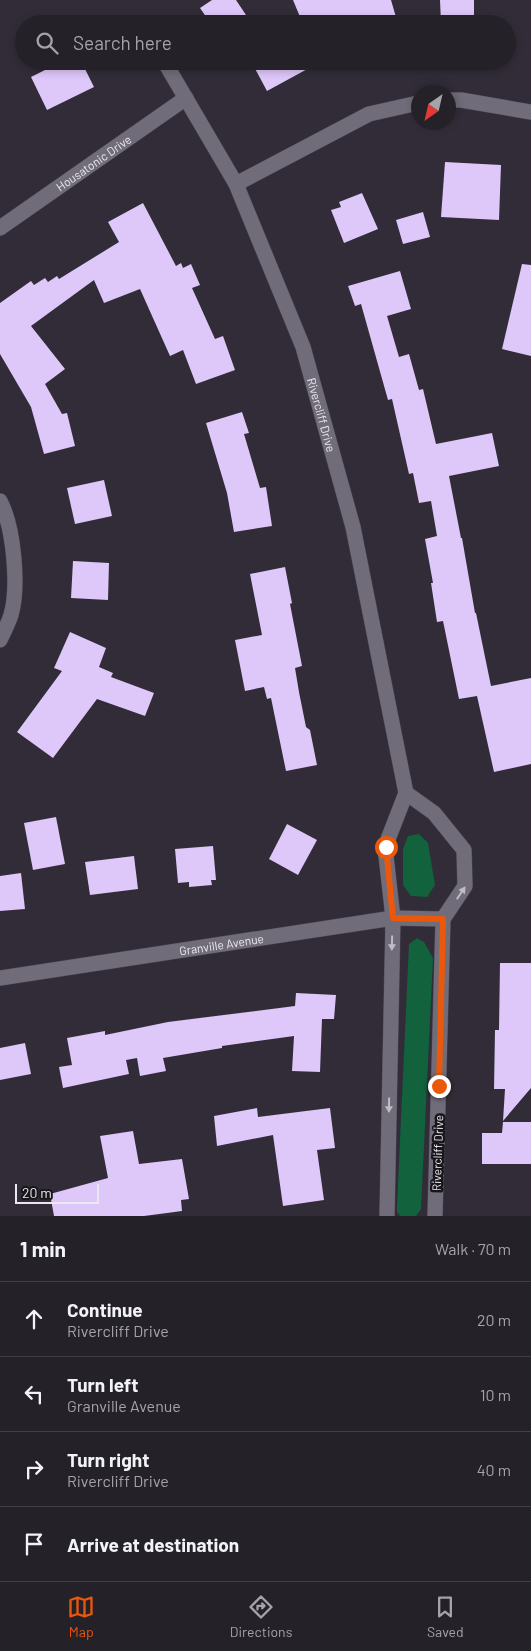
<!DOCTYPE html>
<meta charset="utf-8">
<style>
:root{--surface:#252129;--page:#2d2931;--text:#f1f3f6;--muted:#a3a3a8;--line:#423e46;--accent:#ea580c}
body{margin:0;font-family:Barlow,sans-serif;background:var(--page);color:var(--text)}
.compass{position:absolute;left:411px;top:85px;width:45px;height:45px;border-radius:50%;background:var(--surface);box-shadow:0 2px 8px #0003;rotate:214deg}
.scale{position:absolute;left:15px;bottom:12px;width:84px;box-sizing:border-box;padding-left:5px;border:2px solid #eae7ee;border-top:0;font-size:14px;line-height:18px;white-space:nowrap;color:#eae7ee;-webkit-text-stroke:4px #18161b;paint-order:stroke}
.stop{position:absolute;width:15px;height:15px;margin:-11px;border:4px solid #ea580c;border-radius:50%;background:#fff}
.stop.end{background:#ea580c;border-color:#fff;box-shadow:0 1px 5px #0008}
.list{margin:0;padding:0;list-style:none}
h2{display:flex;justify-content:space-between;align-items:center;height:65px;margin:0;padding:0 20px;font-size:21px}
h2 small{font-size:16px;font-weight:400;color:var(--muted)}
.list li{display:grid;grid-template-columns:32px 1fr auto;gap:15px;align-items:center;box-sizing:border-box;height:75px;padding:0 20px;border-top:1px solid var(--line)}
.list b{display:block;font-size:19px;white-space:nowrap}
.list p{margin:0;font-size:16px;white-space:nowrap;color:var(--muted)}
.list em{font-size:16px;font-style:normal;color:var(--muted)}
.icon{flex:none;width:28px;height:28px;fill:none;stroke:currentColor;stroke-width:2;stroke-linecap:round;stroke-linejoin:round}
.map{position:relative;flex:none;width:531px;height:1216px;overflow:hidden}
.search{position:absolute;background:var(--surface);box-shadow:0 2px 8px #0003;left:15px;right:15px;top:15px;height:55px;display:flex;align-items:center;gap:12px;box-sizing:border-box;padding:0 18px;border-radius:28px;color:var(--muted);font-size:19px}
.sheet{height:365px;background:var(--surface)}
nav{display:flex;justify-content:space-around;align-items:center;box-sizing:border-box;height:70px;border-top:1px solid var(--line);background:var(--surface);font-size:14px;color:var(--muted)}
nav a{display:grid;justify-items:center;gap:2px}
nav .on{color:var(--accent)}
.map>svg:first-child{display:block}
</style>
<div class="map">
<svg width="531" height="1216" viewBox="0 0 531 1216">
<rect width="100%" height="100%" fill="#312c37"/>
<!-- green -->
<g fill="#11623d">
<polygon points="419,834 428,843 435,885 427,897 411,896 403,885 403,849 408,836"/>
<polygon points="417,938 424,942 433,958 421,1209 416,1216 400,1216 397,1212 397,1206 409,944"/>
</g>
<!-- building -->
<g fill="#dec7f9">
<polygon points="212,0 236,0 252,24 211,24 200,8"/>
<polygon points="293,0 391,0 398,24 303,24"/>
<polygon points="440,0 474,0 474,24 441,24"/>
<polygon points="63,61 81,61 94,87 47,110 31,77"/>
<polygon points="251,61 322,61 267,91"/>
<polygon points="445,162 501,165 499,220 441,217"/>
<polygon points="362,193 378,229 344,243 331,210 341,207 339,202"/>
<polygon points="143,203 176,266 181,263 183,268 191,264 200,285 192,288 215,339 223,336 235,370 196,384 183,350 170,356 140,289 104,303 94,280 31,326 65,369 45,384 62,414 67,413 75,446 44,454 31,407 0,354 0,303 31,281 34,285 45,278 48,282 57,276 59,279 119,242 108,222"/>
<polygon points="423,212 430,237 403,244 396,220"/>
<polygon points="522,264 531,265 531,356 502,349"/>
<polygon points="400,271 411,309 387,316 399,357 409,354 419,390 423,389 436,444 492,433 499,466 449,476 461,538 462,538 475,613 476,613 491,686 531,678 531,764 494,772 477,696 459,699 443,621 437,622 431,583 433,583 425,539 437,536 431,501 419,503 413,473 409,474 392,399 388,400 361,304 355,306 348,286"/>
<polygon points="242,412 249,433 244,434 260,488 266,487 272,526 234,532 227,493 206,423"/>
<polygon points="104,480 112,516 75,524 67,488"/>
<polygon points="73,561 109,563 108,600 71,598"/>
<polygon points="285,567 292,603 290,604 302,666 295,668 299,692 306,727 310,730 317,765 286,771 271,698 267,699 264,687 245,691 235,640 262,635 250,574"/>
<polygon points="70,632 106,648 99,667 113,673 111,677 154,693 145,716 97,699 53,758 17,732 62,671 54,668"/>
<polygon points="56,817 65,864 33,870 24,823"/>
<polygon points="287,824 317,840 298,875 269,859"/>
<polygon points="213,846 216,880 211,880 212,885 189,887 189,882 178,883 175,849"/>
<polygon points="134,856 138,889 90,895 85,862"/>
<polygon points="21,873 25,909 0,911 0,876"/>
<polygon points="500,963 531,963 531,1088 503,1121 505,1089 494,1089 495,1030 499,1030"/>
<polygon points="296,993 336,995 334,1019 322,1019 320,1072 292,1071 294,1036 222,1046 222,1048 163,1058 166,1071 140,1076 137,1058 126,1060 129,1074 63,1088 59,1067 72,1065 67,1038 105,1031 105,1035 168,1022 295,1006"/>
<polygon points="25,1043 31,1074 0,1080 0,1048"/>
<polygon points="257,1108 258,1117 330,1108 335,1148 317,1150 324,1200 283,1206 273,1135 217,1146 214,1116"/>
<polygon points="503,1122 531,1122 531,1164 482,1164 482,1133 502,1133"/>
<polygon points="133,1131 139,1164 182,1159 189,1199 181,1200 182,1211 144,1216 54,1216 50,1194 108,1178 100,1136"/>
</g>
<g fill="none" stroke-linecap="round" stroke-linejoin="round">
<!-- minor casing -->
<g stroke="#4b4751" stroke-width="16">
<g id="minor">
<path id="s1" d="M164 61 236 184 303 347 353 527 406 793 385 847 393 918 387 1216"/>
<polyline points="448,100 461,100 531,112"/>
<polyline points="236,184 369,114 418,103"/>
<path id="s2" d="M0 228 186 98"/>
<path d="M0 501C14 527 19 587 11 615 8 624 4 632 0 640"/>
<polyline points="406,793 434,813 464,850 465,886 443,919 435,1216"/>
<path id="s3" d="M0 978 393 918 443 919"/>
</g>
</g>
<!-- minor -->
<use href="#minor" stroke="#716c79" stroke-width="15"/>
</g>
<!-- one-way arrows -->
<defs><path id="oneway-solid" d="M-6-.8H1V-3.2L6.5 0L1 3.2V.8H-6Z" transform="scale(1.25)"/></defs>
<g fill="#c0bcc5">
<use href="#oneway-solid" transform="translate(461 893) rotate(-56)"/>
<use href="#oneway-solid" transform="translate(392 943) rotate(91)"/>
<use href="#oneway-solid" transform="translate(389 1105) rotate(91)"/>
</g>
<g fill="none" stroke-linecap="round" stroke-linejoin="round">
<!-- route -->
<polyline stroke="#ea580c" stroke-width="6" points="386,847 393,918 443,919 439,1086"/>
</g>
<g text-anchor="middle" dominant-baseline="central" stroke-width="5" stroke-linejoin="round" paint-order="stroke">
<!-- street labels -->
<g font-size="12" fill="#eae7ee" stroke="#18161b">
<text stroke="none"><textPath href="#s2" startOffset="114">Housatonic Drive</textPath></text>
<text stroke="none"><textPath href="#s1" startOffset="389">Rivercliff Drive</textPath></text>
<text stroke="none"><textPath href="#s3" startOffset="224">Granville Avenue</textPath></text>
<text transform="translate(437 1153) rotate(-88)">Rivercliff Drive</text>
</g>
</g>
</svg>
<svg class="compass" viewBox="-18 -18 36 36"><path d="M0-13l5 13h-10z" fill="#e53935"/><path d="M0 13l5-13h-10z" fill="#a3a3a8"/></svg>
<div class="scale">20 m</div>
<div class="stop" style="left:386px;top:847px"></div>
<div class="stop end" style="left:439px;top:1086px"></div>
<div class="search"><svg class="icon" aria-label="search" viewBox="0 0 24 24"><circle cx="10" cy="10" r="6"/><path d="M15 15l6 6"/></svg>Search here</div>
</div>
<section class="sheet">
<h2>1 min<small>Walk · 70 m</small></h2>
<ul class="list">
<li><svg class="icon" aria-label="ahead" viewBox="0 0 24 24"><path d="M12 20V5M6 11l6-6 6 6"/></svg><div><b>Continue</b><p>Rivercliff Drive</p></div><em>20 m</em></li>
<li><svg class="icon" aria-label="left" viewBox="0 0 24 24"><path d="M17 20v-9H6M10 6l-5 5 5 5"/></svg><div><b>Turn left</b><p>Granville Avenue</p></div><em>10 m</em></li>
<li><svg class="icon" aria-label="right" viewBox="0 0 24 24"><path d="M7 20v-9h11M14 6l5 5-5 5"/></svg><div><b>Turn right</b><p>Rivercliff Drive</p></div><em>40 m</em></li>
<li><svg class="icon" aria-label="arrive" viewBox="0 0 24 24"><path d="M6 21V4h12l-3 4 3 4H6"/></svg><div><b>Arrive at destination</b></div></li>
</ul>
</section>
<nav>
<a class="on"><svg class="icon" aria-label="map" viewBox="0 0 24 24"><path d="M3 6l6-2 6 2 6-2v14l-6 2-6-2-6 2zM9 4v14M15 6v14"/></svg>Map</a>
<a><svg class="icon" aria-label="directions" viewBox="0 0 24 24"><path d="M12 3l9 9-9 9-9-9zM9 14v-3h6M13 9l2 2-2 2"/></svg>Directions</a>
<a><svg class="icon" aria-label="saved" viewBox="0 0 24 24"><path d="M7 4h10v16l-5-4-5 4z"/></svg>Saved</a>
</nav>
